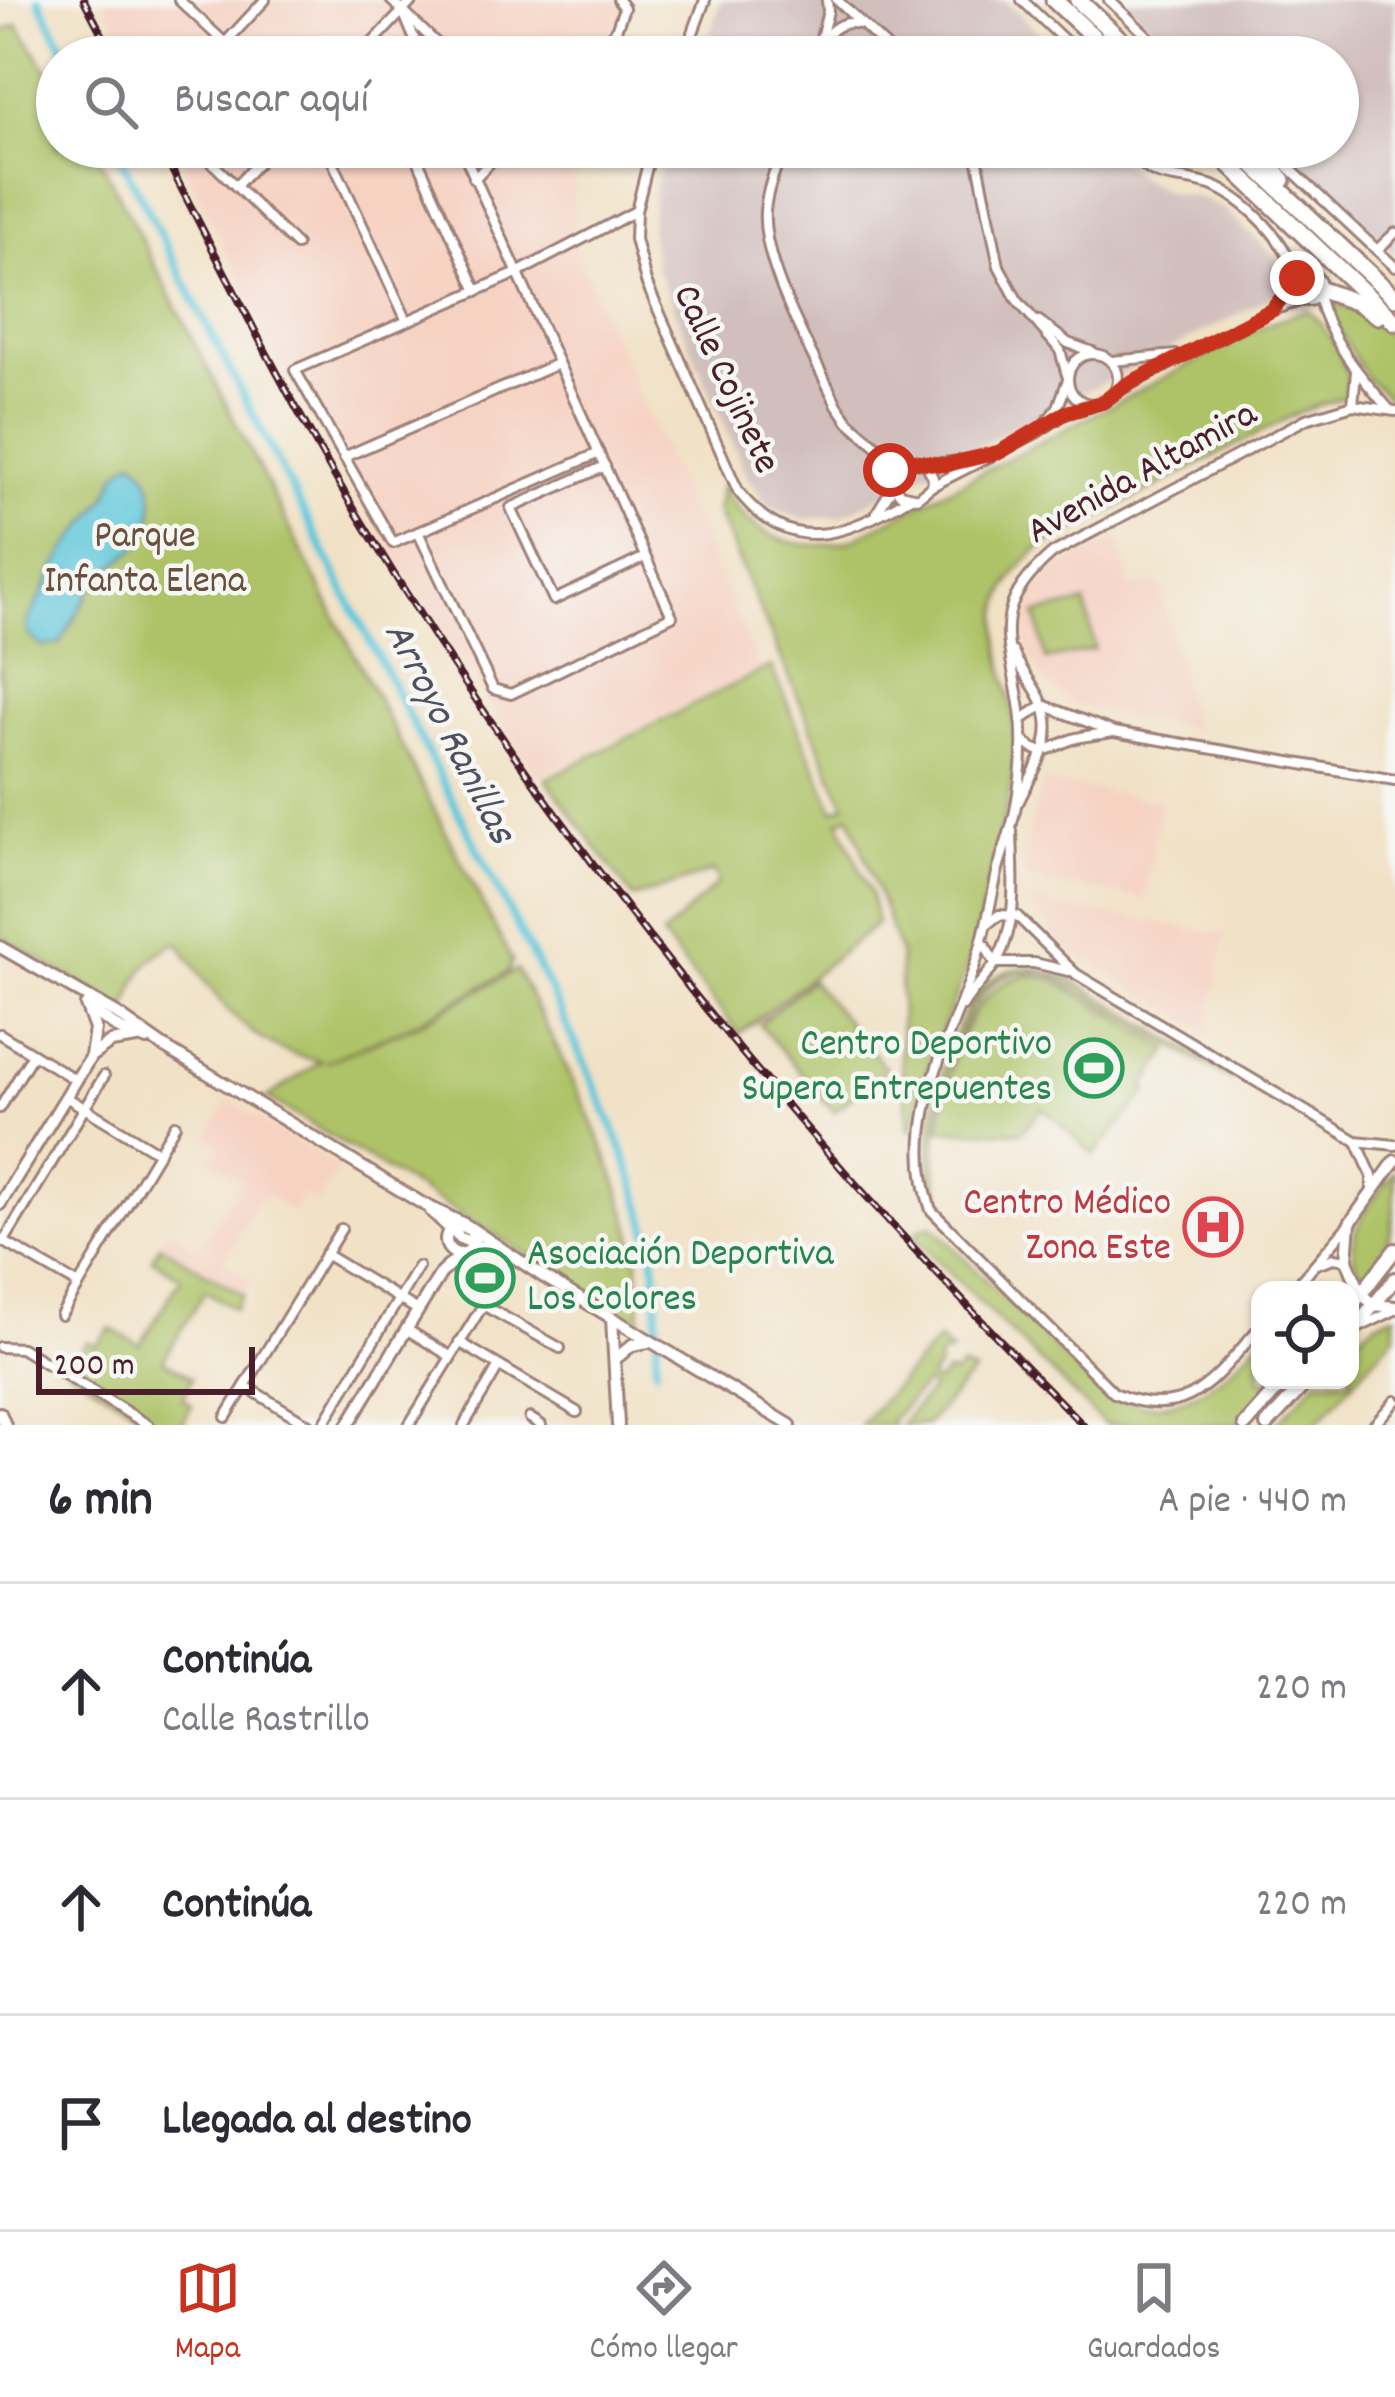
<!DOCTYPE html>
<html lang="es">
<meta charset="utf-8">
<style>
:root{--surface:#fff;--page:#f2f2f3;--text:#2b2b33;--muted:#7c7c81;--line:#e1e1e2;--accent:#c8321e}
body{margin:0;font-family:Dekko,sans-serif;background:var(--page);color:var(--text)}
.controls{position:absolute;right:36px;bottom:36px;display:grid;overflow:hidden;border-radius:24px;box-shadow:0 3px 9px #0004}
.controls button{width:108px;height:108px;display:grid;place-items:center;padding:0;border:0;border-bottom:3px solid var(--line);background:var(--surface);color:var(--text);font:60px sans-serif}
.scale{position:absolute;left:36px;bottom:30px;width:219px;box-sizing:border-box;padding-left:12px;border:6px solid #4a1f2b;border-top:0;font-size:33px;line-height:42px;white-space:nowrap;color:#4a1f2b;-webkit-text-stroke:9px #f6f6f2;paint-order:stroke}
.stop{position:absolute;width:36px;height:36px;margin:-27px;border:9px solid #c8321e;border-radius:50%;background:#fff}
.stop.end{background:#c8321e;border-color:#fff;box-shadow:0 3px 12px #0008}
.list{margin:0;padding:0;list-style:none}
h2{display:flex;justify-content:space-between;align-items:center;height:156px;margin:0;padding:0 48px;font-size:51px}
h2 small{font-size:39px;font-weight:400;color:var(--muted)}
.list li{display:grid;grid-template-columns:78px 1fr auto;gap:36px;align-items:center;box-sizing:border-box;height:216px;padding:0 48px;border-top:3px solid var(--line)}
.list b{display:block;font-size:45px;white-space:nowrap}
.list p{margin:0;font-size:39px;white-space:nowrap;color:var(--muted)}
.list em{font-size:39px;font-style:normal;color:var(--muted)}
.icon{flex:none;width:66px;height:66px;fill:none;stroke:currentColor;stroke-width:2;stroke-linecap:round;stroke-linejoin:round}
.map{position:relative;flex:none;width:1395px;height:1425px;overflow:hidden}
.search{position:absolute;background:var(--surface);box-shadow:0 3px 9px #0004;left:36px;right:36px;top:36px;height:132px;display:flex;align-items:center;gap:30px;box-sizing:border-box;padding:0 42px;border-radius:66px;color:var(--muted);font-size:45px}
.sheet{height:804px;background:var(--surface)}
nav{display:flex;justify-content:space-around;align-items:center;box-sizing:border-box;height:168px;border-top:3px solid var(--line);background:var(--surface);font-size:33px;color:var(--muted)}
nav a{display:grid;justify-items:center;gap:6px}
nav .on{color:var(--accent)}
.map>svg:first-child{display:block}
</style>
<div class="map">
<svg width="1395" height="1425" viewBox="0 0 1395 1425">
<rect width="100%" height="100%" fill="#f6f6f2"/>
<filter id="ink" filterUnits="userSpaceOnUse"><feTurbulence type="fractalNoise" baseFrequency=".00833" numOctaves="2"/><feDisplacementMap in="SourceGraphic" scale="24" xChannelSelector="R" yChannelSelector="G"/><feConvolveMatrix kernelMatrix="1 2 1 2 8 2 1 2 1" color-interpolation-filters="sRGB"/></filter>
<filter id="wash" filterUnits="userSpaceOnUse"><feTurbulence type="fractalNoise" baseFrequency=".004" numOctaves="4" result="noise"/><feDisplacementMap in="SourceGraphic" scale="48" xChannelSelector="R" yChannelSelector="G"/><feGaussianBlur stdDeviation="2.7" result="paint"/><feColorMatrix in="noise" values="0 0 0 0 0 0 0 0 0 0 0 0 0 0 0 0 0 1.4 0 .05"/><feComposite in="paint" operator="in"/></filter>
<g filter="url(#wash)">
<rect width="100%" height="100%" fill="#f1e1c5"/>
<!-- built -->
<g fill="#f6d2c3">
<polygon points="104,0 635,0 614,57 131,57"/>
<polygon points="175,147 582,147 574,178 575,238 571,240 760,668 538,777 377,530 280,363"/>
<polygon points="1119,536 1131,588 1159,583 1193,729 1073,705 1044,681 1028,652 1025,617 1034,592 1052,572"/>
<polygon points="1042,781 1162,802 1145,899 1025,878 1025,846"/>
<polygon points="1031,902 1225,934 1208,1033 1061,944"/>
<polygon points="228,1101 339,1168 317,1203 303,1195 293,1211 263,1194 222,1261 252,1280 244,1293 161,1243 169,1230 199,1248 241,1180 211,1161 220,1145 207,1137"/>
</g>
<!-- industrial -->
<g fill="#d1bfbd">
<polygon points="722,0 1004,0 1065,57 701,57"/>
<polygon points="1125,0 1395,0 1395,254 1281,147 1338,147 1338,57 1185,57"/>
<polygon points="669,147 1109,147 1138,176 1166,192 1200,198 1225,210 1283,264 1283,278 1274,296 841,516 804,519 769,507 747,476 656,267 650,226 656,183"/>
</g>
<!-- green -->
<g fill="#aec368" stroke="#7c714a" stroke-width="3">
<path d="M17 24 57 84V147H94L512 961 508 972 416 1023 326 1062 418 1024 517 970C561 1057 615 1154 636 1249 641 1273 639 1299 641 1323L267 1098 321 1061C246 1049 217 998 178 942 145 957 136 977 126 1011L0 936V33Z"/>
<polygon points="1331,303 1356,309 1395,339 1395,403 1367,379 1328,313 1326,306"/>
<path d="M1307 310C1328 326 1356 372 1345 397L1300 412 1041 547C959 612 1022 677 1014 759 1011 796 1000 832 992 867 984 903 978 940 965 974 942 1030 923 1068 913 1129H909L901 1057 900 953 850 815 839 821 871 894 877 924 739 1034 662 936 719 882 714 871 633 898 546 779 771 666 834 810 845 805 717 511 722 485C748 536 796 555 851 540L1266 325Z"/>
<polygon points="1085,603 1095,649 1046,660 1036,614"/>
<path d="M1030 967 1067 977 1231 1075 1229 1079 1055 976C1034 969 1011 970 993 984 949 1017 920 1157 944 1204H940C911 1161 947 1015 987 983 999 972 1014 968 1030 967Z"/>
<path d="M1033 975 1053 979 1169 1049 1144 1088 1148 1092 1094 1155 1043 1108 1021 1132 939 1130C949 1074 963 980 1033 975Z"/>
<polygon points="811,980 886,1068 834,1112 759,1024"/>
<path d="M1395 1172C1395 1217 1395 1249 1361 1277 1338 1234 1370 1204 1395 1172Z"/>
<path d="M931 1225 1100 1393C1169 1425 1216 1389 1260 1339V1380H1277L1237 1425H1105L914 1238 917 1231Z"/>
<polygon points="160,1245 243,1295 235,1309 205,1291 163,1360 192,1378 183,1399 192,1405 182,1425 160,1425 68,1369 87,1341 96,1346 110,1328 140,1345 181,1278 152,1259"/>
<polygon points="1395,1315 1395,1335 1315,1425 1276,1425 1317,1380 1350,1380 1350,1343 1376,1322"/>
<polygon points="938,1340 951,1352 939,1356 938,1367 930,1378 937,1383 946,1373 955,1374 961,1367 974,1372 926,1425 900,1425 932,1389 926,1383 890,1421 893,1425 860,1425"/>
</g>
<!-- water -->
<path fill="#5ec7da" stroke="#547382" stroke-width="3" d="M132 460C158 470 158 523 141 543 129 557 111 565 99 580 83 598 73 623 60 644L42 647 28 634 27 623 63 554 106 498 118 472Z"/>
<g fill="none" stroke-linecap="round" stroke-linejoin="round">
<!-- canal -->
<g stroke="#5ec7da" stroke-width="8">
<polyline points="39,0 68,57"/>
<path d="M115 147 550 990C590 1078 641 1170 655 1267 659 1300 657 1335 656 1369"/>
</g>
</g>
</g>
<g filter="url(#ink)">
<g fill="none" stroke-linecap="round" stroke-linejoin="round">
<!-- street casing -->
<g stroke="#9e8078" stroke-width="14">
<g id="street">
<polyline points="179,0 225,43"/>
<polyline points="391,0 451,57"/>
<polyline points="837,0 897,57"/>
<polyline points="1022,0 1082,57"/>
<polyline points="1109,0 1170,57"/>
<polyline points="404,14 422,57"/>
<path d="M826 37C835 25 845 21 860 24"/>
<polyline points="212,57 265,0"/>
<polyline points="359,57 413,0"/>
<polyline points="590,57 616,30 624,8 618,0"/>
<polyline points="684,57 705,0"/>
<polyline points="816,57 828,11 827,0"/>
<polyline points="196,147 296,245"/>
<polyline points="326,147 407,321"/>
<polyline points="412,147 477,291"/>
<path d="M652 147 636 211 635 239 646 282 738 491C790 558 845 536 909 498"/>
<path d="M784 147C776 168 767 188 765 211 761 265 813 354 837 405L849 422 879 448 927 465 933 478 932 486 917 498 900 494 894 485 897 467 908 460"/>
<polyline points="975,147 999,266 1017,300 1060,350 1067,375"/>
<path d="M1126 147C1158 187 1168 172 1210 185 1242 195 1296 247 1294 282"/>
<polyline points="1267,147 1395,267"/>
<polyline points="474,179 505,147"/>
<polyline points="236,186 273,147"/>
<polyline points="1377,250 1395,233"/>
<circle cx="1307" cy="287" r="14"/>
<path d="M1318 296C1329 339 1359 375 1388 408"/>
<polyline points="1273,308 1293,287"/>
<polyline points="1039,321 1068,343 1093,352"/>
<circle cx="1093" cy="379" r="25"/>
<polyline points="1112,361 1176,355"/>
<polyline points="1114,393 1272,310 1303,300"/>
<polyline points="1353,405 1356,371"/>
<polyline points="1043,426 1058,407 1067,382"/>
<polyline points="880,449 893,478"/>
<polyline points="599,453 393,543 295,370 515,274 636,211"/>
<polyline points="344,457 557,364"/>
<polyline points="927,465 976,459"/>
<polyline points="605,466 511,508 554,600 645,557"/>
<polyline points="932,486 1038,432 1065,414 1094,405"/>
<polyline points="877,512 894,485"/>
<polyline points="418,532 493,689 511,694 672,616 461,147"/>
<path d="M1013 652C1020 670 1034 684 1042 702 1059 739 1034 768 1019 801"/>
<polyline points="1021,720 1043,705 1114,732 1395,780"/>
<path d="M1023 740C1039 759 1050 748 1070 740 1083 735 1099 735 1113 732"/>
<polyline points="987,924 999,915 1017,916 1076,974 1356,1141 1395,1145"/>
<polyline points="984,944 995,963 1034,963 1069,971"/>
<path d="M963 1006C972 990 987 977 997 961 1019 921 1013 875 1012 831"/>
<polyline points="0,1034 76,1080"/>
<polyline points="66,1097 159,1153"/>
<polyline points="0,1108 33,1054"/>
<polyline points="1357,1142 1372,1176 1372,1190"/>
<polyline points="1,1240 79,1285"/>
<polyline points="4,1241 104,1076"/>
<polyline points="325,1254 418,1310"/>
<polyline points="1319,1263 1334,1258 1347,1260"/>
<polyline points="1293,1290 1350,1223"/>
<polyline points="61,1315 175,1125"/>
<path d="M1260 1327C1215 1377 1189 1425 1114 1393L931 1210C902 1126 945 1049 973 971 984 939 990 906 997 873 1002 852 1011 832 1015 811 1021 779 1025 742 1020 710 1009 636 988 609 1053 553L1306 419 1353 405 1395 411"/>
<polyline points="1358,1328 1395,1310"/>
<polyline points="406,1329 450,1356"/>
<polyline points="459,1342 577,1412"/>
<polyline points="0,1347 21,1348 148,1425"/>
<polyline points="245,1386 309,1425"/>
<polyline points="226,1417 341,1229"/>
<polyline points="530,1418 541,1425"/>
<polyline points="323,1425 418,1267"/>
<polyline points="409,1425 483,1305 560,1348"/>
<polyline points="464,1425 499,1366"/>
<polyline points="1374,1425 1395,1401"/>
</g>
</g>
<!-- secondary casing -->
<g stroke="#9e8078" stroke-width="16">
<g id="secondary">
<polyline points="0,947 117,1014 161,1045 423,1204 466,1225 544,1277 790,1425"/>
<polyline points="90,1009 121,1030 147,1040"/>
<polyline points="94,1054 111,1042 137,1038"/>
<polyline points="1395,1161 1350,1223 1347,1260 1361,1294 1374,1305 1395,1307"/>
<polyline points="0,1204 91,1056 95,1029 86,1005"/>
<polyline points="431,1211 460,1238 484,1248"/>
<circle cx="460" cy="1240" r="14"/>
<polyline points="612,1318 618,1425"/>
<polyline points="619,1356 632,1345 648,1342"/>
<polyline points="0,1413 5,1425"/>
<polyline points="348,1425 441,1273 463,1253 493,1251"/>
</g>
</g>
<!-- primary casing -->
<g stroke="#9e8078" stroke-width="18">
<g id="primary">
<polyline points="1350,1308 1395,1250"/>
<polyline points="1350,1334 1395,1279"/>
<polyline points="1245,1425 1285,1380"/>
<polyline points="1267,1425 1308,1380"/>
</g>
</g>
<!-- highway casing -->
<g stroke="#9e8078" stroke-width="21">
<g id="highway">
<polyline points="1054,0 1115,57"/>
<polyline points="1078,0 1139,57"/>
<polyline points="1211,147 1395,322"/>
<polyline points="1235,147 1395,298"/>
<polyline points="1254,147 1283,180"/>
<polyline points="1321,290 1358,303 1378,316"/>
</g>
</g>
<!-- street -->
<use href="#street" stroke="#fff" stroke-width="8"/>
<!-- secondary -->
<use href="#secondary" stroke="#fff" stroke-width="10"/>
<!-- primary -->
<use href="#primary" stroke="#fff" stroke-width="12"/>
<!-- highway -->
<use href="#highway" stroke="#fff" stroke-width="15"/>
<!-- rail casing -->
<g stroke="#4a1f2b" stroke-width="8">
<g id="rail">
<polyline points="84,0 114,57"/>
<path d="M160 147C224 270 285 395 357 514 561 852 805 1146 1083 1425"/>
</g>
</g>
<!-- rail -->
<use href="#rail" stroke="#f6f6f2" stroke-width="3" stroke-dasharray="9" stroke-linecap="butt"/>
</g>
</g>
<g fill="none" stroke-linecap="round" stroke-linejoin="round" filter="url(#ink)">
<!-- route -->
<polyline stroke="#c8321e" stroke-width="15" points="890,470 893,478 897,466 908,460 945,465 1000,452 1065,413 1103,402 1126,385 1272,310 1297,278"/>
</g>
<!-- icons -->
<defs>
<g id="stadium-ring" transform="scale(3)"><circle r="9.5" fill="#f6f6f2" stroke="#2e9e5b" stroke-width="1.5"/><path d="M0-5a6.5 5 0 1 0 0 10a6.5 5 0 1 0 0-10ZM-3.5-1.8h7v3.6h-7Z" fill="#2e9e5b"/></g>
<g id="hospital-ring" transform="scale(3)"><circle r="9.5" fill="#f6f6f2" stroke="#e0444e" stroke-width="1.5"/><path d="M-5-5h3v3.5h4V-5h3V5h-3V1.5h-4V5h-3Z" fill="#e0444e"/></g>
</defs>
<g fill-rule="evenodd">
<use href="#stadium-ring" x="1094" y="1068"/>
<use href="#hospital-ring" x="1213" y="1227"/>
<use href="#stadium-ring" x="485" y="1278"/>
</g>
<g text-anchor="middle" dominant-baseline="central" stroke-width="9" stroke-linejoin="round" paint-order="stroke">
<!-- street labels -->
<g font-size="39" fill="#4a1f2b" stroke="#f6f6f2">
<text transform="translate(724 380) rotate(65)">Calle Cojinete</text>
<text transform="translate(1143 475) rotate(-29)">Avenida Altamira</text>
</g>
<!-- park labels -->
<g font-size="39" fill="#68503d" stroke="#f6f6f2">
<text x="145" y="538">Parque<tspan x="145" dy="45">Infanta Elena</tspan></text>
</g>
<!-- leisure labels -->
<g font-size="39" fill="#27864d" stroke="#f6f6f2" text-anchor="end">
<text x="1052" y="1046">Centro Deportivo<tspan x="1052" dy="45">Supera Entrepuentes</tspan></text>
<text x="527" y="1256" text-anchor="start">Asociación Deportiva<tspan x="527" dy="45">Los Colores</tspan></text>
</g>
<!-- health labels -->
<g font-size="39" fill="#be3a42" stroke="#f6f6f2" text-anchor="end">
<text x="1171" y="1205">Centro Médico<tspan x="1171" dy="45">Zona Este</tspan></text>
</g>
<!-- water labels -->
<g font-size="42" font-style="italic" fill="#505160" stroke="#f6f6f2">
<text transform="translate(447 734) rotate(63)">Arroyo Ranillas</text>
</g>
</g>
</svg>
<div class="controls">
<button><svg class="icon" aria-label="locate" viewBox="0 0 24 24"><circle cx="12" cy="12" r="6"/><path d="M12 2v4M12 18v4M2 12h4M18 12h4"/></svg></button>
</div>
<div class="scale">200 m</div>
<div class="stop" style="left:890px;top:470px"></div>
<div class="stop end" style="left:1297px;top:278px"></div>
<div class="search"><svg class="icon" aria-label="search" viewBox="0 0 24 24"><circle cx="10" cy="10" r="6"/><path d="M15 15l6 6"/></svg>Buscar aquí</div>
</div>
<section class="sheet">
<h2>6 min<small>A pie · 440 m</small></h2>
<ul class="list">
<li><svg class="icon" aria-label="ahead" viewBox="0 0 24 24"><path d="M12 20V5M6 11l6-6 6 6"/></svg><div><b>Continúa</b><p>Calle Rastrillo</p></div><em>220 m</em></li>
<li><svg class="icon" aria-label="ahead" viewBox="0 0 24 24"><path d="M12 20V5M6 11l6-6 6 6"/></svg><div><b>Continúa</b></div><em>220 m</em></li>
<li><svg class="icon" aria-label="arrive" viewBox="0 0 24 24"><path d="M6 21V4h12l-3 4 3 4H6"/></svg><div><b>Llegada al destino</b></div></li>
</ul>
</section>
<nav>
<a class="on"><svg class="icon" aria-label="map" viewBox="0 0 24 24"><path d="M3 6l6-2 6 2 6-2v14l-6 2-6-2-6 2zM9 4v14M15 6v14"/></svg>Mapa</a>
<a><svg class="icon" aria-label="directions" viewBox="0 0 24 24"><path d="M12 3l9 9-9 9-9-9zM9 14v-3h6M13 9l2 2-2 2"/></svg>Cómo llegar</a>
<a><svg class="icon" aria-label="saved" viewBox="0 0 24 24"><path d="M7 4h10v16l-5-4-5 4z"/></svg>Guardados</a>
</nav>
